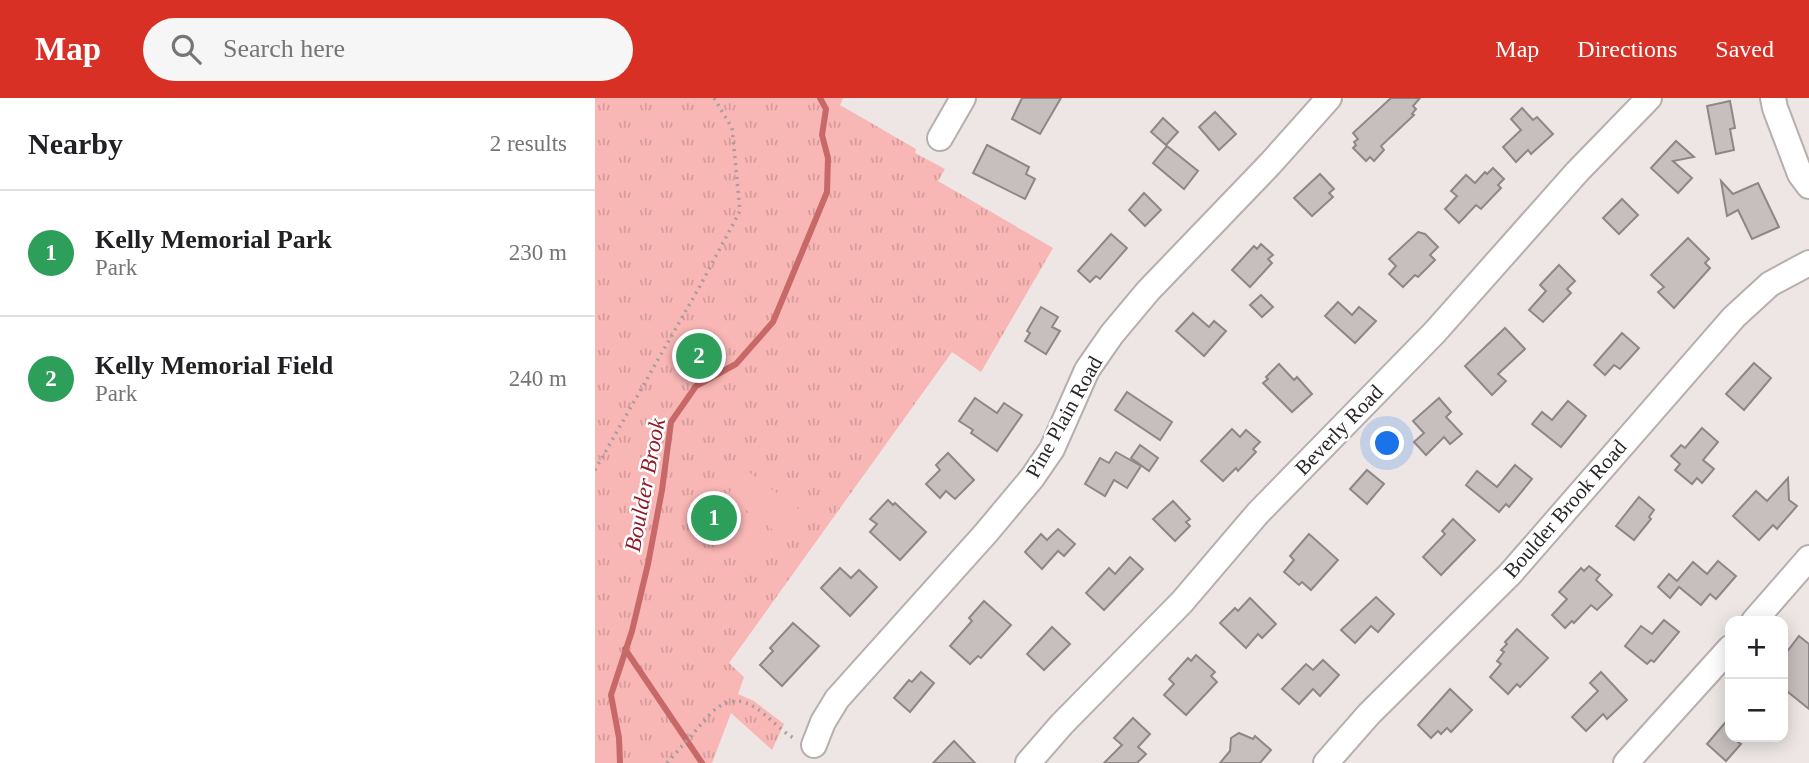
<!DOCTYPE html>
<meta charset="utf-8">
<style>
:root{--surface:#fff;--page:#f6f6f6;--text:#202124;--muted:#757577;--line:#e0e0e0;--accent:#d93025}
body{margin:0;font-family:Georgia,serif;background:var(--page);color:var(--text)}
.controls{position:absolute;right:21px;bottom:21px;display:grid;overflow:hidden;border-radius:14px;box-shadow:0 4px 18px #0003}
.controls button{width:63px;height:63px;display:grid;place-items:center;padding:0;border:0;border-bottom:2px solid var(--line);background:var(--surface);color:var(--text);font:35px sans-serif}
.you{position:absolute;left:793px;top:346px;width:24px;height:24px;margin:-18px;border:5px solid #fff;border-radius:50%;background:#1a73e8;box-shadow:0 0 0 10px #1a73e833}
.badge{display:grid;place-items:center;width:46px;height:46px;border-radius:50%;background:var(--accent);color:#fff;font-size:23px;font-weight:700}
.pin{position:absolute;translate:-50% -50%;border:4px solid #fff;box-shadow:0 2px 7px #0006}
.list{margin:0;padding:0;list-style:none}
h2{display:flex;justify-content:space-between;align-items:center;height:91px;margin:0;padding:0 28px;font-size:30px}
h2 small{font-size:23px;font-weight:400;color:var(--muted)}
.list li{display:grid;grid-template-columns:46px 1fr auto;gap:21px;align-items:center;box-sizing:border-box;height:126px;padding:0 28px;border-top:2px solid var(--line)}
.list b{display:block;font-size:26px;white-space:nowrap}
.list p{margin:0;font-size:23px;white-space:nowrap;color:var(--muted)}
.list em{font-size:23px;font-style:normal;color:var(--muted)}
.icon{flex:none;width:38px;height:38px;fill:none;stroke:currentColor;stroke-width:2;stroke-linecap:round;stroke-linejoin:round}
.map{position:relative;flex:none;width:1214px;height:665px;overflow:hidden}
header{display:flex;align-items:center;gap:42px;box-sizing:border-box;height:98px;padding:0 35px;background:var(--accent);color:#fff}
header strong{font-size:33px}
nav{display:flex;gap:38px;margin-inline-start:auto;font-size:24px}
.search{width:490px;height:63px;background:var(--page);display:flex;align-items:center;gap:18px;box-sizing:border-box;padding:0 24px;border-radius:38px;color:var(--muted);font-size:26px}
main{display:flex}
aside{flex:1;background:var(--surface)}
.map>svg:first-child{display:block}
</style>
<header>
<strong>Map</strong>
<div class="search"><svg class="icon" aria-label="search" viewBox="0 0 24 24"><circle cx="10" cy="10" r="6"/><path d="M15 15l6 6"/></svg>Search here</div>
<nav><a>Map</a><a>Directions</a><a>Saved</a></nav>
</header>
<main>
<aside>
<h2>Nearby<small>2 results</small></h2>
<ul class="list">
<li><span class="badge" style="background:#2e9e5b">1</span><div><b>Kelly Memorial Park</b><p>Park</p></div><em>230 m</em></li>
<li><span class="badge" style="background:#2e9e5b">2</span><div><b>Kelly Memorial Field</b><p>Park</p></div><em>240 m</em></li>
</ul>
</aside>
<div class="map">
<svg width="1214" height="665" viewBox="0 0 1214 665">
<defs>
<pattern id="park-tufts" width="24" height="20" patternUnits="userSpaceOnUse" patternTransform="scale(1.75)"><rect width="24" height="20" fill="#f8b6b4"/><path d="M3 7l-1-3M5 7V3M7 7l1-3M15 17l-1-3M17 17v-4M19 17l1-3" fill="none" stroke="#d59c9b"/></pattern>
</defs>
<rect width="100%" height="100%" fill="#ede6e5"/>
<!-- park -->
<polygon fill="url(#park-tufts)" points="0,0 248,0 245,7 321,51 320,55 350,71 343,83 458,150 386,274 357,254 134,565 149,579 143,596 159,603 189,626 177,652 136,615 117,665 0,665"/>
<!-- pitch -->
<g fill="#f8b6b4">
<polygon points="151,372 207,414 188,439 132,398"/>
<polygon points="126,406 182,447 163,473 107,432"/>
</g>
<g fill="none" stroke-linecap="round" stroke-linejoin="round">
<!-- stream -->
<g stroke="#c86969" stroke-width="6">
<polyline points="30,551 107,665"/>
<polyline points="25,665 24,640 16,597 37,533 53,466 67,392 76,324 101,288 141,266 178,224 232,94 233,60 227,37 231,11 225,0"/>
</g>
</g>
<!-- building -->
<g fill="#c6bfbe" stroke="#8e8787" stroke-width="2">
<polygon points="427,0 466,0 445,36 417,21"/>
<polygon points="796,0 825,0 818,8 821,11 817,16 819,17 786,48 789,52 779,63 775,59 771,63 758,50 761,47 759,44 763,41 758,35"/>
<polygon points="1135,3 1140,30 1135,31 1139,52 1121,56 1112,8"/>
<polygon points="927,10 938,22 942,19 958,36 936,56 933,52 921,64 908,49 926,32 916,21"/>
<polygon points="620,14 641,36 624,52 604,29"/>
<polygon points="568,20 583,34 571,47 556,34"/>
<polygon points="1081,43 1099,59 1078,63 1097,80 1083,95 1056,70"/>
<polygon points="392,47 434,69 431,76 440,81 430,101 378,75"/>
<polygon points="572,48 603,73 589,91 558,65"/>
<polygon points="898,70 909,81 903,87 906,90 886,111 881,107 864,125 850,111 862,98 856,93 871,77 880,85 890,74 892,76"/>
<polygon points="725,76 739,91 734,95 738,99 717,118 699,100"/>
<polygon points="1126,83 1138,96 1163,85 1184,129 1157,141 1143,112 1132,118"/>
<polygon points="549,95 566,112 550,128 534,112"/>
<polygon points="1027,101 1043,117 1024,136 1008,120"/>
<polygon points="823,134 830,136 843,149 835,157 840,162 823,179 820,177 808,189 794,176 801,168 794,161"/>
<polygon points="516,136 532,150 505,181 501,178 495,184 483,173"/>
<polygon points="1093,140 1114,161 1110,165 1115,170 1079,210 1063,194 1069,189 1056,177"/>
<polygon points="666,146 678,157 673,161 677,165 655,189 637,172 659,148 662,151"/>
<polygon points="964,167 980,183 972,191 976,195 948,224 934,212 951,193 945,187"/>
<polygon points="666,197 678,209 667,219 655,207"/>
<polygon points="743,204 757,217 764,209 781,223 760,245 730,218"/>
<polygon points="446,209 463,219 457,229 465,233 451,256 430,243 435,235 432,233"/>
<polygon points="598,215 614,229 619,223 631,233 609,258 581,233"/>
<polygon points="910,230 930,251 903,276 911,283 897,297 870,268"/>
<polygon points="1027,235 1044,250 1025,271 1019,267 1010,277 999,267"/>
<polygon points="1159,265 1176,280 1149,312 1131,296"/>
<polygon points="684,266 699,282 702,279 717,296 697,314 668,285 673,281 671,279"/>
<polygon points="532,294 577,324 565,342 520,312"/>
<polygon points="380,300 402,315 409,305 427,317 402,353 376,335 378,332 364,323"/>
<polygon points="844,300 856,314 851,319 867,336 855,346 849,339 831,357 819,344 829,335 818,323"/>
<polygon points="973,303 991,318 966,349 937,326 947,314 957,322"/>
<polygon points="1107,330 1123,344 1108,362 1119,371 1107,385 1102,380 1097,386 1080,372 1085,366 1076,358 1086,347 1090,350"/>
<polygon points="637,331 645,339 651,332 665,344 658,351 661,354 643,373 641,370 628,383 606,363"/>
<polygon points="545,347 563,360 554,373 536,360"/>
<polygon points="521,354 546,368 532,390 519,382 510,398 490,386 505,360 514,365"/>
<polygon points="353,355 379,382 360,401 351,393 345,400 331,386 345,372 341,367"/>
<polygon points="920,367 937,381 914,409 911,406 904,414 871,387 882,373 902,389"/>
<polygon points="772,372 789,386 772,406 755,391"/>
<polygon points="1193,380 1194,402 1202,408 1182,431 1178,427 1164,442 1138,418 1161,393 1172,403"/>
<polygon points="1044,399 1059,412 1054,419 1056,421 1039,442 1021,428"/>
<polygon points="293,402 298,407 300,405 331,434 305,462 275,434 282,426 275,421"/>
<polygon points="578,403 595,421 591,424 595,428 580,443 558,421"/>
<polygon points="858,421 880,442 846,477 828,459 850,436 847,433"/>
<polygon points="463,431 480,446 469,458 463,453 447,471 430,454 446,436 452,442"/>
<polygon points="714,436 743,462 716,492 707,484 704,487 689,474 699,462 695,458"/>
<polygon points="535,459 548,471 509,512 491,495 514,470 520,476"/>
<polygon points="1123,463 1141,478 1121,501 1115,496 1106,507 1084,489 1075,500 1063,489 1074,476 1082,483 1098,464 1112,476"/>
<polygon points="994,468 1005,477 1001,482 1017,497 1002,512 996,507 979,525 977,523 970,530 957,517 972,501 964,494 986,470 989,473"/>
<polygon points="245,470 256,480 264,472 282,489 255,518 226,490"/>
<polygon points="781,499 799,516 783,534 776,528 760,545 746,532"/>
<polygon points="655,500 681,526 667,540 663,536 651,550 625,525 640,510 643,513"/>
<polygon points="389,503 416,527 386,560 383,558 375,566 355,548 377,523 374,520"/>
<polygon points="1069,522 1084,534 1059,564 1056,562 1052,566 1030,548 1046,528 1057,536"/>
<polygon points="198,525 224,548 187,588 165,567 178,553 175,550"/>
<polygon points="457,529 475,546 449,572 432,556"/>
<polygon points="922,531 953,560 925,589 922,586 913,596 895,579 906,566 902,563 909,554 906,552 912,546 910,544"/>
<polygon points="1204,538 1214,546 1214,611 1188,590 1188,559"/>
<polygon points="601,557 620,574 616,578 622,584 591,617 569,597 579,586 574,581 593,560 596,563"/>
<polygon points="728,562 744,577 725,598 718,591 704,606 687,591 711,566 718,572"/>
<polygon points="326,574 339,585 315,614 299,600 314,582 317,584"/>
<polygon points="1006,574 1032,602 1012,621 1008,616 991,633 977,619 1003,593 995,585"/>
<polygon points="855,591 877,612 856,634 852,630 846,636 843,633 836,640 823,627"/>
<polygon points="1135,619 1135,639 1146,646 1131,663 1112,646"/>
<polygon points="538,620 555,636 543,649 551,656 542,665 509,665 527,647 519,640"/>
<polygon points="644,635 658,641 660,638 676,652 665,665 625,665 635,653 636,640"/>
<polygon points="359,643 380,665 338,665"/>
</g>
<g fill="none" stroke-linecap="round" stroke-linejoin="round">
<!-- minor casing -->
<g stroke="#b6afae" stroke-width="28">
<g id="minor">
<polyline points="1178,0 1180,10 1205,76 1214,88"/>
<polyline points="345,40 368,0"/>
<polyline points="1159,523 1214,460"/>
<polyline points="219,647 228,624 242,601 391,435 437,380 457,351 492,272 517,236 553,193 675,66 734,0"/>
<polyline points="433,665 467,626 587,504 663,415 840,234 982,74 1054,0"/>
<polyline points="731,665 774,616 915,476 1139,219 1175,186 1214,165"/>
<polyline points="1031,665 1135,550"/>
</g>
</g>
<!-- path -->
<g stroke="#a49e9e" stroke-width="3.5" stroke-dasharray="2 5" stroke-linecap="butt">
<polyline points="0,372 105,188 145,113 137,30 119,0"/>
<path d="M72 665 117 614C152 584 171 624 200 641"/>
</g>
<!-- minor -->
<use href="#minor" stroke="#fff" stroke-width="24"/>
</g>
<g text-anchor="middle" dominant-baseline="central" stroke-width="5" stroke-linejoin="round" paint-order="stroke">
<!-- street labels -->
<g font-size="21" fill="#292626" stroke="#fff">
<text transform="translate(469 319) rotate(-61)">Pine Plain Road</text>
<text transform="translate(744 332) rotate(-46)">Beverly Road</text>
<text transform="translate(970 411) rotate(-49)">Boulder Brook Road</text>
</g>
<!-- water labels -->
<g font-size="23" font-style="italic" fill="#901c29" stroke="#fff">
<text transform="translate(50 387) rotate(-79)">Boulder Brook</text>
</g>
</g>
</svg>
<div class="controls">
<button>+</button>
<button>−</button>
</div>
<div class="you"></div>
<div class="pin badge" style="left:119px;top:420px;background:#2e9e5b">1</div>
<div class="pin badge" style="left:104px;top:258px;background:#2e9e5b">2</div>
</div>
</main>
